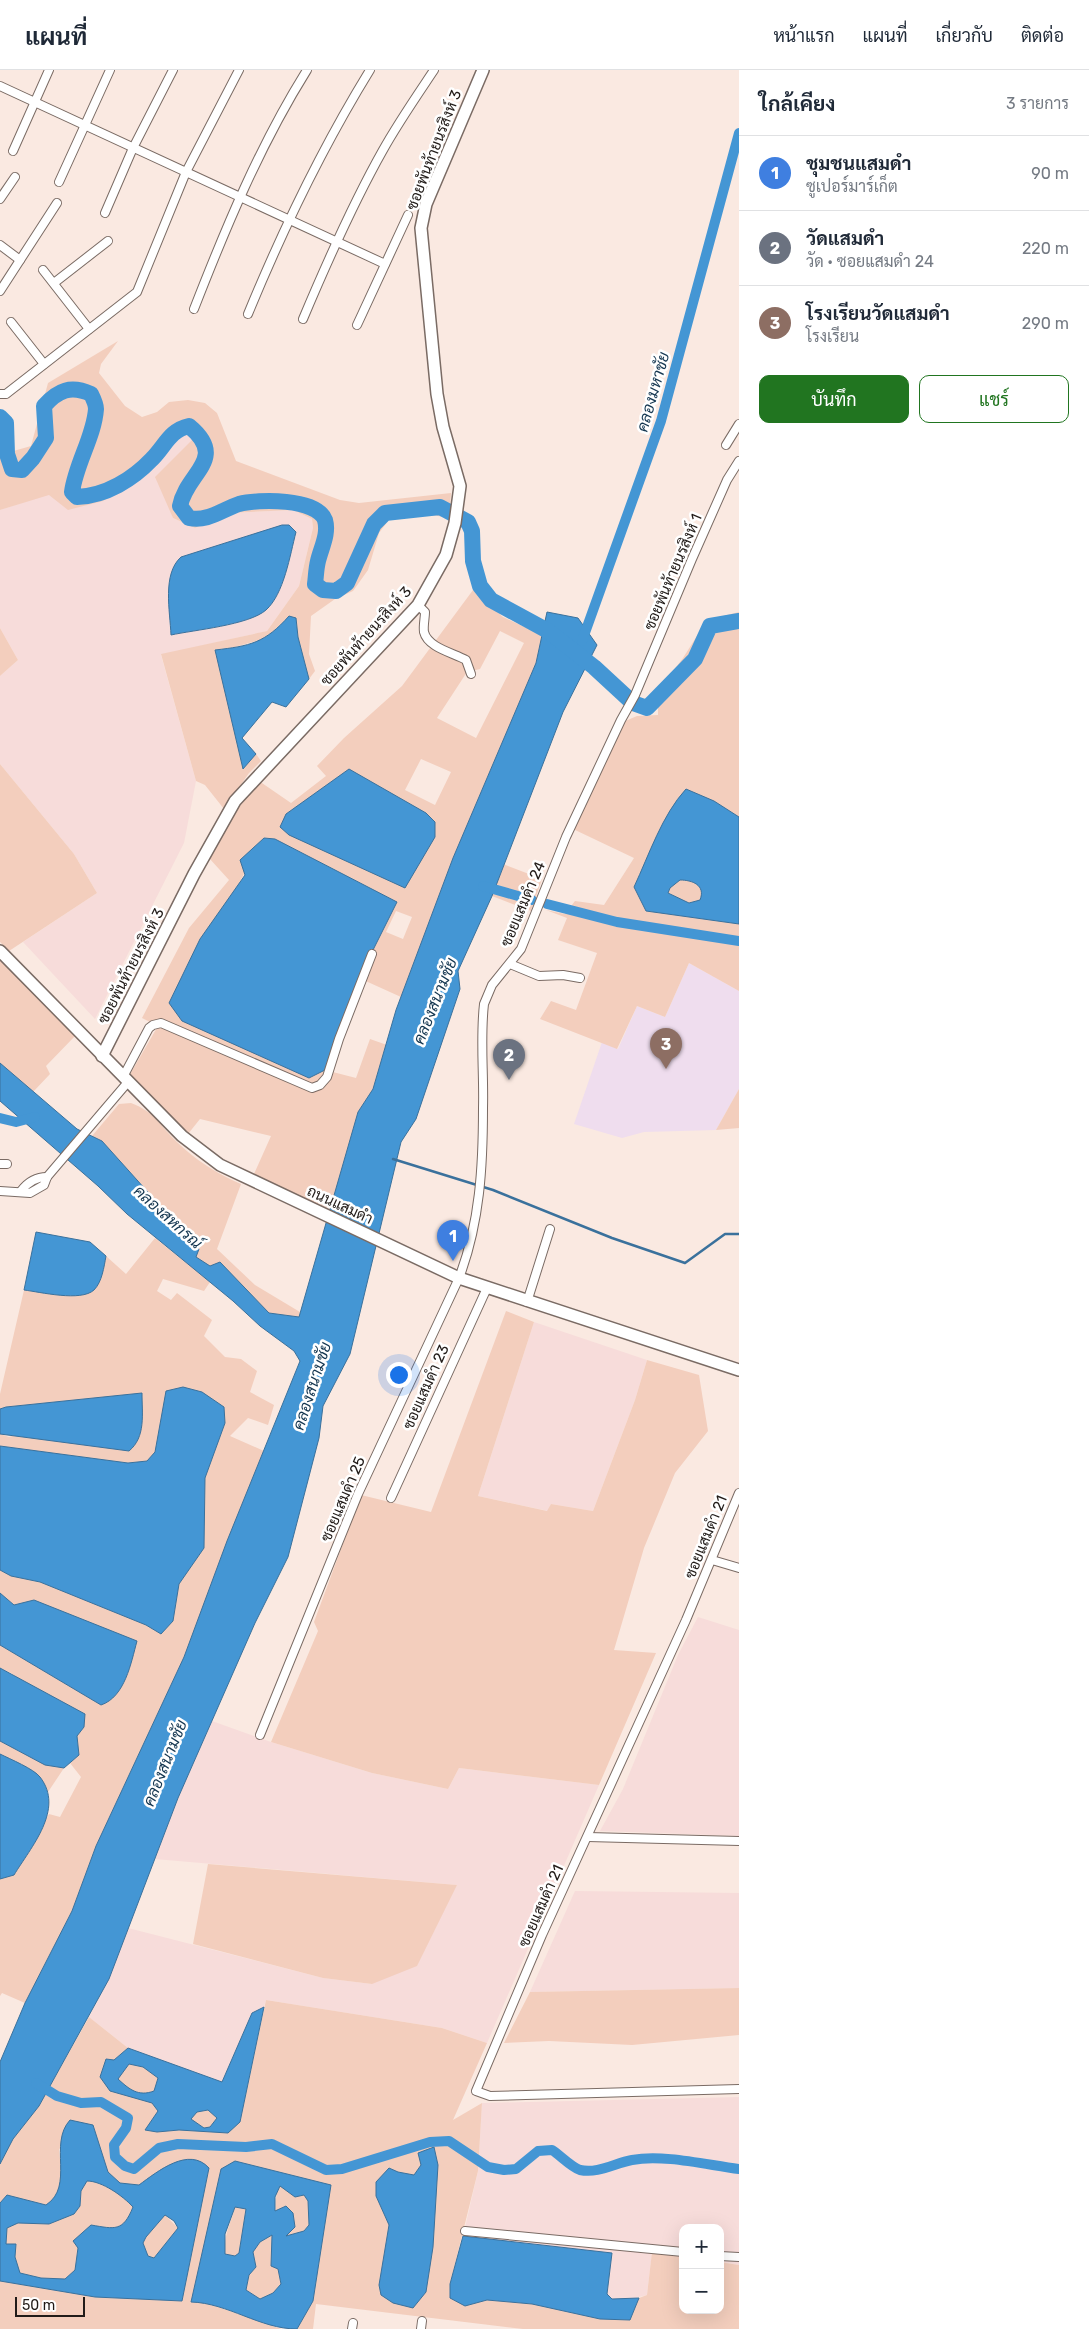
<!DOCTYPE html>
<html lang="th">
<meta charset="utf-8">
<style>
:root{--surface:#fff;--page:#f6f6f7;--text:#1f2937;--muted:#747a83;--line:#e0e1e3;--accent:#217520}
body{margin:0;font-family:Rubik,Sarabun,sans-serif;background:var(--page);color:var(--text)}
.controls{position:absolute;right:15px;bottom:15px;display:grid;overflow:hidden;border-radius:10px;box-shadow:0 5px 20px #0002}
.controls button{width:45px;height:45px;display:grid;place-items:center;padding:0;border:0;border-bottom:1px solid var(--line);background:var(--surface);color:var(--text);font:25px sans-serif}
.scale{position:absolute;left:15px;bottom:12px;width:70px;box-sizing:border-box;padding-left:5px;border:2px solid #211b18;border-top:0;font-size:14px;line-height:18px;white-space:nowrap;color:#211b18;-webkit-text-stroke:4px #fff;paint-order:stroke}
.you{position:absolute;left:398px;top:1304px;width:18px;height:18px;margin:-12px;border:4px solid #fff;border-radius:50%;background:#1a73e8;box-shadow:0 0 0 8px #1a73e833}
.badge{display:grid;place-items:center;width:32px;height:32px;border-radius:50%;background:var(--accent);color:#fff;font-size:16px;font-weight:700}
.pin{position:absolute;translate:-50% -41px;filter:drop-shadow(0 1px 2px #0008)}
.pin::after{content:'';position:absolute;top:26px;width:18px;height:15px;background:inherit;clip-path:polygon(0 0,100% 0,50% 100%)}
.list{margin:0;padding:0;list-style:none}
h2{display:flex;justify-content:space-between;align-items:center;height:65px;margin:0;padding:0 20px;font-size:21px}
h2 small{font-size:16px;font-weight:400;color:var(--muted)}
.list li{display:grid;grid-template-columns:32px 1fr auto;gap:15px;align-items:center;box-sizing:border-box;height:75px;padding:0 20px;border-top:1px solid var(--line)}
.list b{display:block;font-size:19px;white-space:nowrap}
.list p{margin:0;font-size:16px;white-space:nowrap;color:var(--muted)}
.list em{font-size:16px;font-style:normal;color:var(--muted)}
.actions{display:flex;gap:10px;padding:15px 20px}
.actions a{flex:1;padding:11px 0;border:1px solid var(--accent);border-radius:10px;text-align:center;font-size:18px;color:var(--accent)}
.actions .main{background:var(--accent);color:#fff}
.map{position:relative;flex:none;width:739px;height:2259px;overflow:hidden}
header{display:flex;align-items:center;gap:30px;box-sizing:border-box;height:70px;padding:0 25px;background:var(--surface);border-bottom:1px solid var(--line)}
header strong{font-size:24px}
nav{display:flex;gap:28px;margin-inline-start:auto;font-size:18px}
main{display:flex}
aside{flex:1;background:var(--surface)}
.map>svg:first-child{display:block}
</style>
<header>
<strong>แผนที่</strong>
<nav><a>หน้าแรก</a><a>แผนที่</a><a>เกี่ยวกับ</a><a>ติดต่อ</a></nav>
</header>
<main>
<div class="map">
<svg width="739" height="2259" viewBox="0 0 739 2259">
<rect width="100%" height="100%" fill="#fae9e1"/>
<!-- industrial -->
<g fill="#f7dcda">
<polygon points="176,354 193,369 167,430 173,448 195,458 229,443 293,440 312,449 313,458 299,516 267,561 161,585 196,711 184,773 95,949 23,872 97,823 74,784 0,694 0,606 18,590 0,558 0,440 49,424 147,402 141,397"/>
<polygon points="534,1252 647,1290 635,1330 593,1441 551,1434 548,1441 478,1426"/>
<polygon points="698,1547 739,1560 739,1766 600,1761 623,1719 678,1585"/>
<polygon points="212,1651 271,1672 372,1703 448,1719 459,1698 599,1715 487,1973 442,1958 266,1930 264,1937 252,1943 222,2012 128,1978 89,1947 109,1909 128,1858 323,1908 372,1914 457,1815 155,1789 178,1728"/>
<polygon points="575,1821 739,1823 739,1918 530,1922"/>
<polygon points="739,2027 739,2195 720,2192 720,2158 683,2158 683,2187 652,2183 647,2225 627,2230 612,2229 607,2224 612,2184 463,2166 478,2101 482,2033"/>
</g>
<!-- education -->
<polygon fill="#efddee" points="689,893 739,921 739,1019 716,1060 644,1062 622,1068 574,1054 602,972 618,979 637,936 665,947"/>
<!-- green -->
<g fill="#f3cebd" fill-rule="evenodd">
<polygon points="118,271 101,294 99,303 125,336 142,347 157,342 169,332 188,330 205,333 217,343 236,391 340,430 359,433 451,423 449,448 421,443 391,447 379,463 368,500 353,521 335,529 311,546 309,584 315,601 309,609 298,567 296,548 289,546 266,568 235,577 215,580 244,698 256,684 261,691 249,703 224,739 205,715 196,711 161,584 267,561 299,516 313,458 312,449 293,440 229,443 195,458 173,448 155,407 193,369 176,354 141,397 148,403 103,431 68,440 49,425 0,440 0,356 3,360 3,384 31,376 48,313"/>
<path d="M473 520 503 547 542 565 536 593 453 788 401 927 359 908 397 832 275 769 264 768 239 813 309 1008 325 1000 356 1008 370 969 387 975 373 1019 358 1042 331 1139 286 1122 254 1104 271 1066 200 1049 188 1064 129 1006 158 956 142 948 189 858 229 810 209 788C223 760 239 735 259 711L291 733 326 706 317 696 344 668 402 616ZM500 561 524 573 476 668 437 648 467 602 480 599ZM421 689 451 702 435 735 405 720ZM349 700 426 743 435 752 332 712ZM396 841 412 847 403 869 386 862Z"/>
<polygon points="739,542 739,747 713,731 678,728 634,817 647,841 739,854 739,921 689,893 665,947 637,936 617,979 540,949 551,931 576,940 597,883 558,870 567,848 546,840 565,844 575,831 604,835 634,788 573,759 623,652 637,646 658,645 658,621 683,588 707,550"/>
<polygon points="0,558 18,590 0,606"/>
<polygon points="0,694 74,784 97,823 9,881 0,872"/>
<polygon points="503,794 542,809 531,841 492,826"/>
<path d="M680 810C692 810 706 815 700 830L689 833 668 823 670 818Z"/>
<polygon points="0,889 75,966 46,996 50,1004 33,1022 0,993"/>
<polygon points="739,1019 739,1058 716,1060"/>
<path d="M131 1033C155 1042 159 1055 177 1072 194 1089 219 1105 241 1114L217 1179 255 1215 300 1242 299 1247 269 1243 196 1187 199 1178 102 1071 92 1066 119 1034Z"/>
<path d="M155 1168 210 1212 204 1221 163 1209 157 1221 171 1230 177 1223 212 1250 204 1266 225 1287 241 1289 257 1301 250 1322 274 1335 268 1355 248 1348 230 1366 264 1381 184 1587 96 1776 72 1841 25 1933 2 1923 0 1926V1809L14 1805 49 1744 60 1747 81 1707 70 1693 79 1685 77 1666 84 1657 11 1603 0 1598V1575L101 1635 34 1531 14 1535 0 1523V1500L11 1506 40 1512 146 1555 161 1564 173 1551 179 1514 204 1478 205 1408 225 1353 159 1362 155 1382 147 1391 128 1393 0 1376V1364L9 1367 142 1323 6 1337 0 1339V1324L24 1220C40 1222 81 1232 94 1220 102 1212 104 1197 106 1186L126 1204Z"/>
<polygon points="506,1241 534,1252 478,1426 547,1441 551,1434 593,1441 635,1330 647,1290 699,1305 708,1361 675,1403 644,1478 614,1580 656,1583 599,1715 459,1698 448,1719 372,1703 271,1672 318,1561 314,1552 361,1425 431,1442"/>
<polygon points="0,1671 45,1695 64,1698 48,1722 39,1706 0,1684"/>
<polygon points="208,1794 457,1815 417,1896 372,1914 323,1908 193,1874"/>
<polygon points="739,1918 739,1965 632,1975 549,1971 504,1973 530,1922"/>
<path d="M266 1930 442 1958 487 1973 453 2050 482 2033 478 2101 450 2214 465 2236 487 2230 532 2234 600 2249 630 2250 639 2228 647 2225 652 2182 683 2187V2240H720V2192L739 2195V2259H523L316 2234 313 2259H297L313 2231 331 2115 235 2091 191 2232 207 2233 281 2259H0V2211L95 2227 182 2231 209 2098 158 2101 139 2115 120 2113 108 2102 93 2055 59 2079C61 2099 65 2122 46 2135L7 2125 0 2133V2094L13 2069 39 2036 89 1947 128 1978 114 1990 110 2021 153 2033 158 2041 145 2060 157 2062 179 2060 227 2063 240 2052ZM421 2095 379 2215 389 2155 376 2126 398 2102 414 2105Z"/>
<path d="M129 1994 143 1997 158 2008 154 2021C138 2027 129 2019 117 2009Z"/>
<polygon points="208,2040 217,2048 210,2057 204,2058 191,2049 197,2042"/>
<path d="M87 2111C102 2111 123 2126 133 2137L129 2148 121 2157 110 2158 91 2155 78 2178 75 2200 65 2209 41 2208 20 2203 15 2187 16 2174 6 2175 7 2158 18 2153 49 2154 74 2144 80 2136 81 2121Z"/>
<path d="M280 2115 295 2127 304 2125 308 2131 309 2156 304 2161 284 2167C277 2148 271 2135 280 2115Z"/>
<path d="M235 2137 246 2139 239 2183 235 2186 225 2184C224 2163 230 2156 235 2137Z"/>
<polygon points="165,2145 178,2158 154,2188 148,2186 143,2173 146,2167"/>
<polygon points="272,2165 271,2195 278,2199 281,2214 273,2223 260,2229 246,2220 249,2205 256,2197 253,2182 260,2172"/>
</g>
<!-- water -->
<g fill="#4496d4" stroke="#3a719c" fill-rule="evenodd">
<path d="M282 455H289L296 462C290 485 284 524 266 540 249 555 194 560 171 565 170 541 162 504 181 487Z"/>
<polygon points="547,542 578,548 597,575 563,642 492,826 458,901 460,919 416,1049 401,1072 350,1284 323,1336 319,1368 288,1487 255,1553 178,1728 109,1909 39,2036 13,2069 0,2094 0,1992 25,1933 72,1841 96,1776 184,1587 227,1471 300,1291 294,1281 260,1256 233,1231 127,1144 98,1116 0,1031 0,993 77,1059 102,1071 199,1179 196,1187 210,1196 220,1192 269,1243 299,1247 358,1042 373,1019 396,940 453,788 536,593"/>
<path d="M289 546 296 548 298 567 309 609 286 637 272 632 242 668 256 684 243 699 215 580C250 576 265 573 289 546Z"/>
<polygon points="349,699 426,743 435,752 435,767 405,818 289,765 280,757 286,744"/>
<path d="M686 719 714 731 739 747V854L646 841 634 817C649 785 662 745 686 719ZM680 810C692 810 706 815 700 830L689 833 668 823 670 818Z"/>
<polygon points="264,768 275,769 397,832 359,908 325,1000 309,1008 182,951 169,933 200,869 245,805 240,790"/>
<path d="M36 1162 90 1172 106 1186C104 1197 102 1212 94 1220 81 1232 40 1222 24 1220Z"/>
<polygon points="183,1317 202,1322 224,1337 225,1353 205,1408 204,1478 179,1514 173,1551 161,1564 146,1555 40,1512 11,1506 0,1500 0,1376 128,1393 147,1391 155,1382 166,1321"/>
<path d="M142 1323C142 1344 146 1367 129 1381L0 1364V1339L6 1337Z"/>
<path d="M0 1523 14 1535 34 1530 137 1571C131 1593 125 1627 101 1635L0 1575Z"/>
<polygon points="0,1598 85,1644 84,1657 77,1666 79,1685 64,1698 45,1695 0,1671"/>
<path d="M0 1684C10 1689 34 1699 40 1707 65 1739 31 1777 14 1805L0 1809Z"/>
<path d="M264 1937 240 2052 228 2063 179 2060 157 2062 145 2060 158 2041 152 2033 110 2021 100 2007 106 1989 114 1990 128 1978 222 2012 252 1943ZM129 1994 143 1997 158 2008 154 2021C138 2027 129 2019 118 2009ZM208 2040 217 2048 210 2057 204 2058 191 2049 197 2042Z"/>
<path d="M70 2050 93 2055 108 2102 120 2113 139 2115C158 2101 189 2076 209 2098L182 2231 95 2227 0 2211V2133L7 2125 46 2135C75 2116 48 2074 70 2050ZM87 2111C102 2111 123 2126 133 2137 123 2162 115 2159 91 2155L73 2171 78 2178 75 2200 65 2209 41 2208 20 2203 15 2187 16 2174H6L7 2158 18 2153 49 2154 74 2144 80 2136 81 2121ZM165 2145 174 2151 178 2158 154 2188 148 2186 143 2173 146 2167Z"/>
<polygon points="434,2077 438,2095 433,2177 426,2222 413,2238 393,2233 381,2225 379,2215 389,2155 376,2126 376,2112 389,2098 398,2102 414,2105 421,2095 418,2083"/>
<path d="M235 2091 331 2115 313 2231 297 2259C260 2259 228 2233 191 2232L221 2099ZM280 2116 295 2127 304 2125 308 2131 309 2155 304 2161 286 2166 295 2157 293 2143 286 2136 275 2141V2127ZM235 2137 246 2139 239 2183 235 2186 225 2184V2164ZM272 2165 271 2196 278 2199 281 2214 273 2223 260 2229 246 2220 249 2205 256 2197 253 2182 260 2172Z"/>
<polygon points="463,2166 612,2183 607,2224 612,2229 639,2228 630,2250 600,2249 532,2234 487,2230 465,2236 450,2228 450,2214"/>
</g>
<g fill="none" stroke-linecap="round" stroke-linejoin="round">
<!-- stream -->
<polyline stroke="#3a719c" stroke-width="2.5" points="393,1089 493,1120 612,1168 685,1193 725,1164 739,1164"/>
<!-- canal -->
<g stroke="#4496d4" stroke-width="10">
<polyline points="582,571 661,351 739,63"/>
<polyline points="483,816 532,830"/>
<polyline points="547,834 617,852 739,871"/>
<polyline points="0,1048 16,1052 35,1047"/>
<path d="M36 2013 57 2026 81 2033 101 2032 128 2048 126 2058 114 2075 115 2087 125 2096 134 2099 159 2078 178 2074 246 2077 272 2074 326 2100 342 2099 430 2072 449 2071 488 2097 504 2100 516 2099 538 2081 552 2080C560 2085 571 2097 580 2100 598 2104 615 2093 632 2090 663 2084 707 2095 739 2099"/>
</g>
<!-- river -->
<path stroke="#4496d4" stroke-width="16" d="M0 347 6 353 7 384 12 399 22 400 33 388 46 368 44 336C58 320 71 315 91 324 93 328 96 334 96 339 94 367 76 393 72 422L77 427C106 426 133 409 152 389 165 376 170 360 189 356 229 389 186 403 180 436L189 448C208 452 221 440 239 434 258 429 317 428 325 450 329 464 321 478 318 491 316 499 316 507 315 514L323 520 336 521 347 513 374 454 385 443 440 437 468 452 472 461 473 491 480 516 491 530 548 561 594 597 633 633 647 638 695 589 710 556 739 551"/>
<!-- street casing -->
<g stroke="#7a6b64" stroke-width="10">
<g id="street">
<polyline points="0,16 385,194"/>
<polyline points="13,81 49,0"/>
<polyline points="59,112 110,0"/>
<polyline points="0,129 15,107"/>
<polyline points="105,143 133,78 173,0"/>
<polyline points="0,175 20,190"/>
<polyline points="43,200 89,259"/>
<polyline points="54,213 108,171"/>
<polyline points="0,221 57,133"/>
<path d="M194 239C226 157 260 75 307 0"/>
<path d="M248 244C283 159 322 78 370 0"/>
<path d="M303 249C327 192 352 135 383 80 398 53 416 27 434 0"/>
<polyline points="11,252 44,294"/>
<polyline points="357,255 408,145"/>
<polyline points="0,324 6,324 137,222 186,102 239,0"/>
<polyline points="726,375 739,354"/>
<path d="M418 535 425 542C425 548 423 556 424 562 428 578 454 583 466 590L471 604"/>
<polyline points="510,894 539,906 563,905 580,908"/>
<polyline points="123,1007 149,958 153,955 161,953 312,1018 320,1015 327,1007 339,969 372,884"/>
<polyline points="0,1094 7,1094"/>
<polyline points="0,1121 30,1123 44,1115 47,1107 128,1012"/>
<path d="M21 1121C27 1113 36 1107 47 1107"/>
<polyline points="527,1232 550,1159"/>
<polyline points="739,1423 686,1550 542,1865 476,2021 490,2026 739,2019"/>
<polyline points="391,1428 487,1218"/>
<polyline points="712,1490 739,1498"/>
<path d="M260 1665 358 1424 459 1208C480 1153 483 1096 483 1038 484 1003 480 969 484 934L492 915 521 879 566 767 621 650 635 625 692 489 727 410 739 391"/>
<polyline points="588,1767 739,1771"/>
<polyline points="465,2161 683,2182"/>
<polyline points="720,2186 739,2187"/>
<polyline points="352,2259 353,2253"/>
<polyline points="421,2259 422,2251"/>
</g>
</g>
<!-- secondary casing -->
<g stroke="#7a6b64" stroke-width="14">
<g id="secondary">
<polyline points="0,881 182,1066 220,1095 459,1208 739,1300"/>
<polyline points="102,986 194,804 235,731 418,535 446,485 455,453 460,416 443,357 437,324 421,158 426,134 483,0"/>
</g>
</g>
<!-- street -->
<use href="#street" stroke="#fff" stroke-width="8"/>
<!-- secondary -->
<use href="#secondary" stroke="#fff" stroke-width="11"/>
</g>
<g text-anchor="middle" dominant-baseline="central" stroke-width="5" stroke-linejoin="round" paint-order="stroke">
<!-- street labels -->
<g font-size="15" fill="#211b18" stroke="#fff">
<text transform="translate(434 80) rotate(-69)">ซอยพันท้ายนรสิงห์ 3</text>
<text transform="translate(673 502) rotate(-67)">ซอยพันท้ายนรสิงห์ 1</text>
<text transform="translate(366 566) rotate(-48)">ซอยพันท้ายนรสิงห์ 3</text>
<text transform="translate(523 834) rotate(-67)">ซอยแสมดำ 24</text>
<text transform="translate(131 896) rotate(-63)">ซอยพันท้ายนรสิงห์ 3</text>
<text transform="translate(340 1135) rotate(25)">ถนนแสมดำ</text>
<text transform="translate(426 1317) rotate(-66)">ซอยแสมดำ 23</text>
<text transform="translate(343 1429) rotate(-67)">ซอยแสมดำ 25</text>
<text transform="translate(706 1467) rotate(-68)">ซอยแสมดำ 21</text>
<text transform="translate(541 1836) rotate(-66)">ซอยแสมดำ 21</text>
</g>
<!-- water labels -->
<g font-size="16" font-style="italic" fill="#143650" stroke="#fff">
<text transform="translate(653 322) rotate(-74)">คลองมหาชัย</text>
<text transform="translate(435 931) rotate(-68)">คลองสนามชัย</text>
<text transform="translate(168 1147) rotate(42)">คลองสหกรณ์</text>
<text transform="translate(312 1316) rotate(-72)">คลองสนามชัย</text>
<text transform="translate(165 1693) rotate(-68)">คลองสนามชัย</text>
</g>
</g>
</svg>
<div class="controls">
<button>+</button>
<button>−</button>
</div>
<div class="scale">50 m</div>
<div class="you"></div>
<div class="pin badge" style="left:453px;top:1191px;background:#3f7fe0">1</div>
<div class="pin badge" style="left:509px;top:1010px;background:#6b7280">2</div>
<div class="pin badge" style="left:666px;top:999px;background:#8d6e63">3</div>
</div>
<aside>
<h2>ใกล้เคียง<small>3 รายการ</small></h2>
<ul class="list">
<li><span class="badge" style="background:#3f7fe0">1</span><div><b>ชุมชนแสมดำ</b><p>ซูเปอร์มาร์เก็ต</p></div><em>90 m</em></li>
<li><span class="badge" style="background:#6b7280">2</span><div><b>วัดแสมดำ</b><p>วัด · ซอยแสมดำ 24</p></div><em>220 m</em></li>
<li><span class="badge" style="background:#8d6e63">3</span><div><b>โรงเรียนวัดแสมดำ</b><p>โรงเรียน</p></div><em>290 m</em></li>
</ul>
<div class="actions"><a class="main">บันทึก</a><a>แชร์</a></div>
</aside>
</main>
